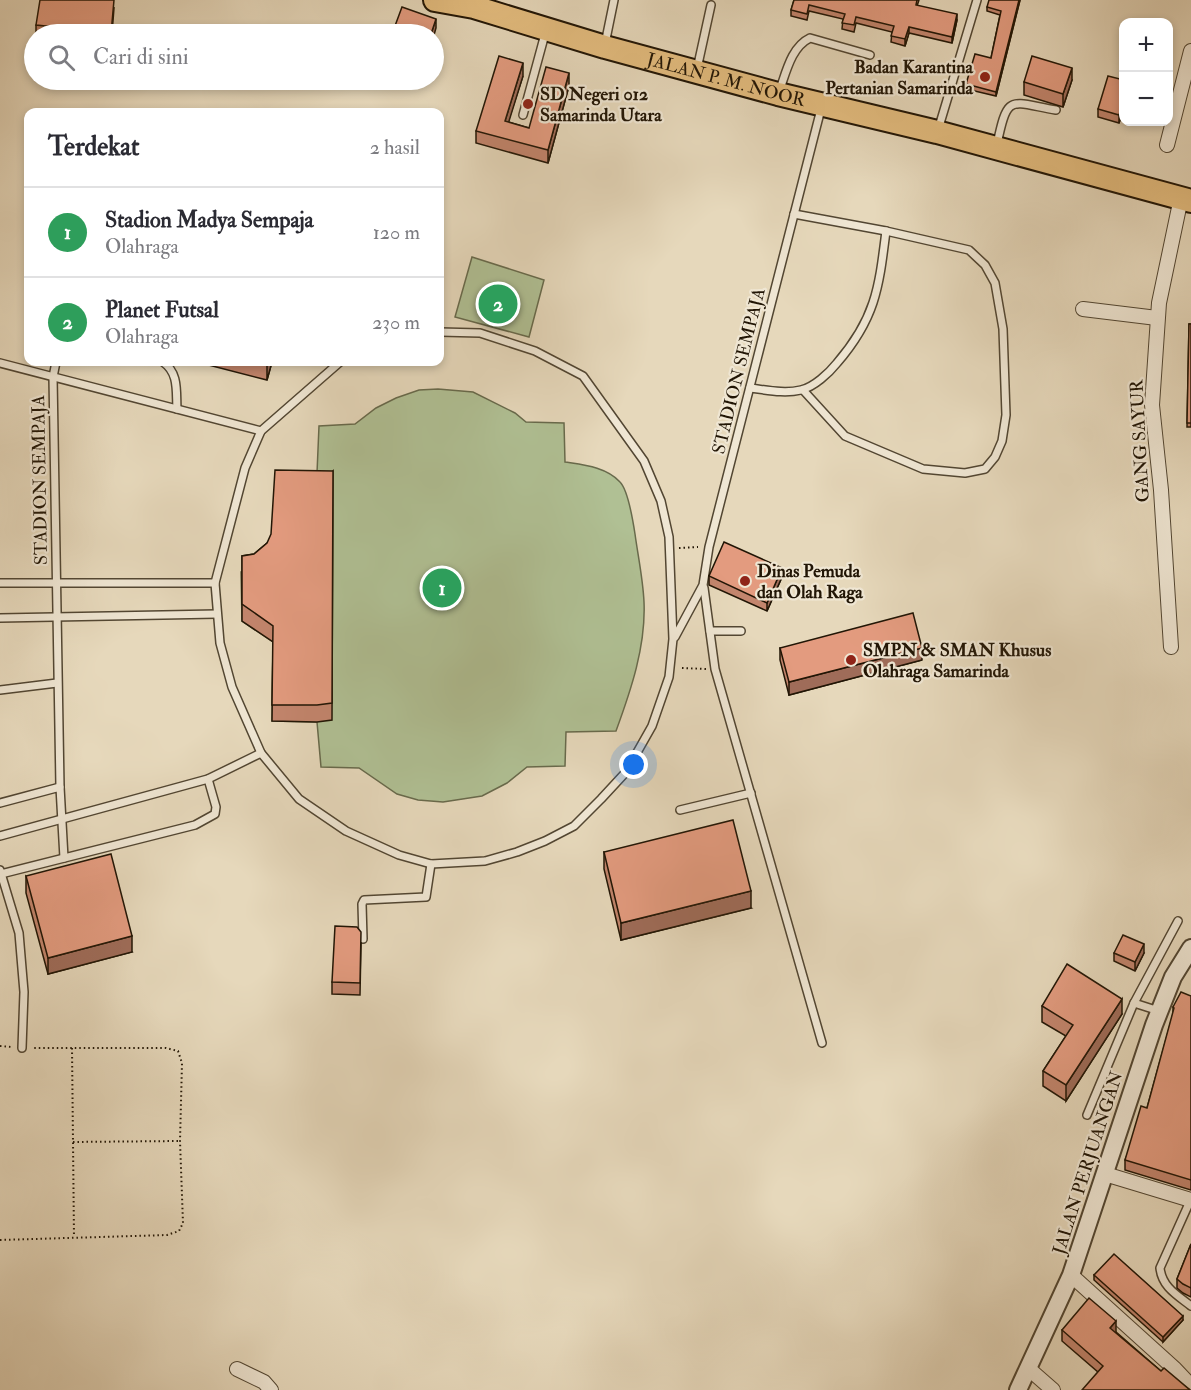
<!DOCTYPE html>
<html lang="id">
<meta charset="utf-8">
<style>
:root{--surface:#fff;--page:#f7f7f7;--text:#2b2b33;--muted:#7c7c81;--line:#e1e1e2;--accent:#8f2418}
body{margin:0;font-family:"IM FELL Double Pica",serif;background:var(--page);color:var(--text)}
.controls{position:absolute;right:18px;top:18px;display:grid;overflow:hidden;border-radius:12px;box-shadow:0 3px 9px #0003}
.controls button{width:54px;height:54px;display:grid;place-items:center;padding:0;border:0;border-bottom:2px solid var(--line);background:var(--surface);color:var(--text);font:30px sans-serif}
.you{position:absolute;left:634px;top:765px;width:21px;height:21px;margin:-15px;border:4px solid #fff;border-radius:50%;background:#1a73e8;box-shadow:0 0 0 9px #1a73e833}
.badge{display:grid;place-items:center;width:39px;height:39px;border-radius:50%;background:var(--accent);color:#fff;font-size:20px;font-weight:700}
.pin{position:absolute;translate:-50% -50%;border:3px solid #fff;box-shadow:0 2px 6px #0006}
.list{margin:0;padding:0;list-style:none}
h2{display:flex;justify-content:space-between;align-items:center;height:78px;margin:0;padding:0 24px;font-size:26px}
h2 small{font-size:20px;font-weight:400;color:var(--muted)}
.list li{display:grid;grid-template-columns:39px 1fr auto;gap:18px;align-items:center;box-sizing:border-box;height:90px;padding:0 24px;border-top:2px solid var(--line)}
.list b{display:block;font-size:22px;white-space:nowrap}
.list p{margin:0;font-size:20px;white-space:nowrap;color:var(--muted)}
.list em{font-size:20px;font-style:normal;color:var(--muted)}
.icon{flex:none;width:33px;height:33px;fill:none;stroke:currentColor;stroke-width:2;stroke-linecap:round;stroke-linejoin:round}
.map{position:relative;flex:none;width:1191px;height:1390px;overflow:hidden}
.search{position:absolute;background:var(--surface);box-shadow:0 3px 9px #0003;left:24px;top:24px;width:420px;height:66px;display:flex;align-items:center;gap:15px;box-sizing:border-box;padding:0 21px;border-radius:33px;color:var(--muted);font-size:22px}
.panel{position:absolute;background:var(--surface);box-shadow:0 3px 9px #0003;left:24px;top:108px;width:420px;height:258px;border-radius:12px}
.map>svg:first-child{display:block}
</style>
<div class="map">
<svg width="1191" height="1390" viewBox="0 0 1191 1390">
<rect width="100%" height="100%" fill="#e6d8bb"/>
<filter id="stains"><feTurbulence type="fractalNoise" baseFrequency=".00333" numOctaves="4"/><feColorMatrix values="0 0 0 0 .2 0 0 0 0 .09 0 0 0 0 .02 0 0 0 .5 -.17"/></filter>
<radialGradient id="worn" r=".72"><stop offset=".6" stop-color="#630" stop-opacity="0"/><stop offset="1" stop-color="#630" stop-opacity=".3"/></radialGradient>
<!-- grass -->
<g fill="#b0c094" stroke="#686a4c" stroke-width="1.5">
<polygon points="472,257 544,280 529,337 455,317"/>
<path d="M438 389 473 392 515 413 526 422 564 423 565 462C584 465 606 467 620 482 628 490 633 521 635 534 638 556 643 579 644 602 646 646 631 690 616 731L566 732 565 766 527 767 507 783 482 796 443 802 418 800 397 794 359 768 321 767 317 722 272 721 273 642 242 621 241 572 254 571 317 473 319 426 355 424 376 408 396 398 419 390Z"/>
</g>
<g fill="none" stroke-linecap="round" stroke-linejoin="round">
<!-- service casing -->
<g stroke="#524632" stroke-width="10">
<g id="service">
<polyline points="605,44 614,0"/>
<polyline points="697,69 711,5"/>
<path d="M779 92C786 73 791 47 810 38L870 55"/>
<polyline points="523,115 545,34"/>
<polyline points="938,130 977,0"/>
<path d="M997 144C1008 93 1009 102 1056 110"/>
<polyline points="794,214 886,231 969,250 985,265 995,283 1003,329 1006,415 1002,441 995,457 985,469 965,473 923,469 845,436 803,390"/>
<polyline points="56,362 53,377 60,787"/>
<path d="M163 362C179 373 176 391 177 409"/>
<polyline points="340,362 261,431 245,468 215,583 220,643 232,687 261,753 299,799 346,831 399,855 431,864 485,861 517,852 545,841 574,826 601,799 626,772 652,726 669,677 673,639 669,537 661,501 644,461 583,376 535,351 480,333 440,332"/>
<polyline points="0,363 261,431"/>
<path d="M750 388C767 390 784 394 801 390 814 387 829 373 837 363 876 318 879 287 886 231"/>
<polyline points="0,583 215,583"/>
<polyline points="704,588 715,669 822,1043"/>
<polyline points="0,618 217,614"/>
<polyline points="710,631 741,631"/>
<polyline points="675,637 703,585 709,547 821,109"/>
<polyline points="0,690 57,683"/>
<polyline points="0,803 60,787 64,858"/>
<polyline points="680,810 751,793"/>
<polyline points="0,836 208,779 261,753"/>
<polyline points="0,870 19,933 24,992 22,1048"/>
<polyline points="1,874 195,825 215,814 216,807 208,779"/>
<polyline points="363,939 362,904 364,900 426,897 431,864"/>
<polyline points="1134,1003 1178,921"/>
<polyline points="1087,1115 1134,1003 1159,1011"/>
<path d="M1191 1199 1160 1268C1162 1287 1177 1295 1191 1306"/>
</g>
</g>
<!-- minor casing -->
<g stroke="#524632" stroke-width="16">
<g id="minor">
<polyline points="1167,145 1191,51"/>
<polyline points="1083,309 1157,318"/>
<polyline points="1171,647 1161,490 1152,405 1159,303 1181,198"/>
<polyline points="1105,1174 1191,1200"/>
<polyline points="1071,1275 1175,1369 1191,1386"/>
<polyline points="237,1369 264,1382 271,1390"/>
<polyline points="1029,1369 1053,1390"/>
</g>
</g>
<!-- tertiary casing -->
<g stroke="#524632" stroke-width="20">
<polyline id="tertiary" points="1018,1390 1071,1275 1154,1025 1173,977 1191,948"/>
</g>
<!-- trunk casing -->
<g stroke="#211505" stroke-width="26">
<g id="trunk">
<path id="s1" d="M435 0 474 7 605 47 778 94 937 132 1191 201"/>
</g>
</g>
<!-- path -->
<g stroke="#211505" stroke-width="2" stroke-dasharray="1.5 3" stroke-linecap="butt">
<polyline points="679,548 698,547"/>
<polyline points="682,668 706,669"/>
<polyline points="0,1046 12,1047"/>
<polyline points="72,1048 74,1237"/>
<polyline points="73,1142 180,1141"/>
<polyline points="0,1240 167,1235 179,1231 183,1223 180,1141 182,1063 178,1051 166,1048 33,1048"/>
</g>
<!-- service -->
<use href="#service" stroke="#efe6d3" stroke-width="7"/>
<!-- minor -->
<use href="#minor" stroke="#efe6d3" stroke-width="14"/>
<!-- tertiary -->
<use href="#tertiary" stroke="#efe6d3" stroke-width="16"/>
<!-- trunk -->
<use href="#trunk" stroke="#e3bc7e" stroke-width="22"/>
</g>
<!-- wall -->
<g fill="#c3856d" stroke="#211505" stroke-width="1.5">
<polygon points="794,0 919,0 917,6 957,20 952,43 909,33 905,46 891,42 892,32 856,23 854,32 842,29 843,19 809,11 807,20 791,16 791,10"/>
<polygon points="1020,0 996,96 966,89 966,84 991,58 1000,15 987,11 987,7"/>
<polygon points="114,8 112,34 36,34 36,25"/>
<polygon points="523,76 508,122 529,128 569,86 548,163 476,143 476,131"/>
<polygon points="1072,80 1063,107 1024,95 1024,82"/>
<polygon points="1124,80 1124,108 1119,123 1098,117 1098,109"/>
<polygon points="28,272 28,298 26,298 26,281"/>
<polygon points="1189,324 1191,324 1191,427 1187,427"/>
<polygon points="197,362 272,362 267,380"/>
<polygon points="333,471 332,720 317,722 272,721 273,642 242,621 242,556 254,554 267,543"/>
<polygon points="709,576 782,577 767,611 709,585"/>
<polygon points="780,648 922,660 789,695 780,660"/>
<polygon points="604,852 751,908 621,940 604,869"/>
<polygon points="26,876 132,952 48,974 26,893"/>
<polygon points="361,944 360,995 332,994 332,982"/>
<polygon points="1114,953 1144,953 1135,971 1114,961"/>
<polygon points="1191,996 1191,1190 1125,1170 1125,1160 1147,1108 1173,1014 1173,1007"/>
<polygon points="1042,1006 1122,1014 1066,1101 1043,1086 1043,1071 1066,1036 1042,1022"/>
<polygon points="1191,1244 1191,1297 1183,1293 1177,1288 1177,1279"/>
<polygon points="1094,1275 1183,1320 1163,1342 1094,1280"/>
<polygon points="1062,1330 1116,1332 1161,1371 1190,1390 1098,1372 1062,1341"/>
</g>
<!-- shaded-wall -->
<g fill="#9f6c59" stroke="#211505" stroke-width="1.5">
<polygon points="1019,0 1020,0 996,96 996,92"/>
<polygon points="957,14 957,20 952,43 952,37"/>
<polygon points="436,19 436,28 434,35 431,34"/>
<polygon points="909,27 909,33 905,46 905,39"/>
<polygon points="523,63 523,76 505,134 505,121"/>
<polygon points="1072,68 1072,80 1063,107 1063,94"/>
<polygon points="569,73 569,86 548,163 548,150"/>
<polygon points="1124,100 1124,108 1119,123 1119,115"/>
<polygon points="267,362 272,362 267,380"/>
<polygon points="782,568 782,577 767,611 767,603"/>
<polygon points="922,648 922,660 789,695 789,682"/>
<polygon points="751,891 751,908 621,940 621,923"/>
<polygon points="132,936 132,952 48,974 48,958"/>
<polygon points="1144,944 1144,953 1135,971 1135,962"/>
<polygon points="1122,999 1122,1014 1066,1101 1066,1085"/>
<polygon points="1183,1316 1183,1320 1163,1342 1163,1337"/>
<polygon points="1116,1321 1116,1332 1110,1338 1110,1328"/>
</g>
<!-- building -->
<g fill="#e39b7f" stroke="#211505" stroke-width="1.5">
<polygon points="40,0 114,0 111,34 95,34 95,31 36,25"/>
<polygon points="794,0 917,0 916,5 957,14 952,37 909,27 905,39 891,36 894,26 856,17 854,25 842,23 845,14 809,5 807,14 791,10"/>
<polygon points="989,0 1019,0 996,92 966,84 975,54 991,58 1001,11 987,7"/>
<polygon points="402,7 436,19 431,34 392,34"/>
<polygon points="499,56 523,63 505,121 529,128 546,67 569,73 548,150 476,131"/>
<polygon points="1032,56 1072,68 1063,94 1024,82"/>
<polygon points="1108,76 1124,80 1124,100 1119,115 1098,109"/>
<polygon points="28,272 28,282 26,281"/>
<polygon points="1189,324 1191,324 1191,423 1187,423"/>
<polygon points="275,470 333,471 332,703 317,705 272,705 273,626 242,604 242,556 254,554 267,543 271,534"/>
<polygon points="724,542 782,568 767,603 709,576"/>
<polygon points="913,613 922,648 789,682 780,648"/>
<polygon points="733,820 751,891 621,923 604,852"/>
<polygon points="111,854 132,936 48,958 26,876"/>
<polygon points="335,926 357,927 361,932 360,983 332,982"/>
<polygon points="1123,935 1144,944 1135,962 1114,953"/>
<polygon points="1067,964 1122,999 1066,1085 1043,1071 1073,1025 1042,1006"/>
<polygon points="1181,992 1191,996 1191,1180 1125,1160 1141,1106 1147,1108 1174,1008 1173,1007"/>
<polygon points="1191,1244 1191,1288 1183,1284 1177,1279"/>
<polygon points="1114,1254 1183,1316 1163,1337 1094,1275"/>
<polygon points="1089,1298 1116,1321 1110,1328 1161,1371 1164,1368 1190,1390 1082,1390 1103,1366 1062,1330"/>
</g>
<!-- markers -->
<g fill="#8f2418" stroke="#efe6d3" stroke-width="2">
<circle cx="985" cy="77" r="6"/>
<circle cx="528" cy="104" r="6"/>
<circle cx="745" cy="581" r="6"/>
<circle cx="851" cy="660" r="6"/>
</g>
<g text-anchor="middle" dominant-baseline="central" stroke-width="4.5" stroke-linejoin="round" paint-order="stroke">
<!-- poi labels -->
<g font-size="18" font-weight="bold" fill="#211505" stroke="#efe6d3" text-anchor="start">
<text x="973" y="67" text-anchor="end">Badan Karantina<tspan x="973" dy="21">Pertanian Samarinda</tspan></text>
<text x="540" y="94">SD Negeri 012<tspan x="540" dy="21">Samarinda Utara</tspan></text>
<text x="757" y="571">Dinas Pemuda<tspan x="757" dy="21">dan Olah Raga</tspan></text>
<text x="863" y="650">SMPN &amp; SMAN Khusus<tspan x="863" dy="21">Olahraga Samarinda</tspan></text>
</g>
<!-- street labels -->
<g font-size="18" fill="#211505" stroke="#efe6d3">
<text stroke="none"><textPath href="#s1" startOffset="302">JALAN P. M. NOOR</textPath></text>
<text transform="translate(739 371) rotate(-76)">STADION SEMPAJA</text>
<text transform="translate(1140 441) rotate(-93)">GANG SAYUR</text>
<text transform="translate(40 480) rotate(-91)">STADION SEMPAJA</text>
<text transform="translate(1088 1163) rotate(-72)">JALAN PERJUANGAN</text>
</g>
</g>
<rect width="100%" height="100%" filter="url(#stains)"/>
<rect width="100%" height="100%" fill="url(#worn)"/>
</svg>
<div class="controls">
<button>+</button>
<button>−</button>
</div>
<div class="you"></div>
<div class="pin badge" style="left:442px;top:588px;background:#2e9e5b">1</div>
<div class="pin badge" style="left:498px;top:304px;background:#2e9e5b">2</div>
<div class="search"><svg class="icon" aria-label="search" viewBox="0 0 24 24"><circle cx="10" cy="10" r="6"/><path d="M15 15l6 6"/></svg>Cari di sini</div>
<section class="panel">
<h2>Terdekat<small>2 hasil</small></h2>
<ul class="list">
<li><span class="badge" style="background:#2e9e5b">1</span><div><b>Stadion Madya Sempaja</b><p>Olahraga</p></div><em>120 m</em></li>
<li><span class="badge" style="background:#2e9e5b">2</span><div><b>Planet Futsal</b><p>Olahraga</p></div><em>230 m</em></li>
</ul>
</section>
</div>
